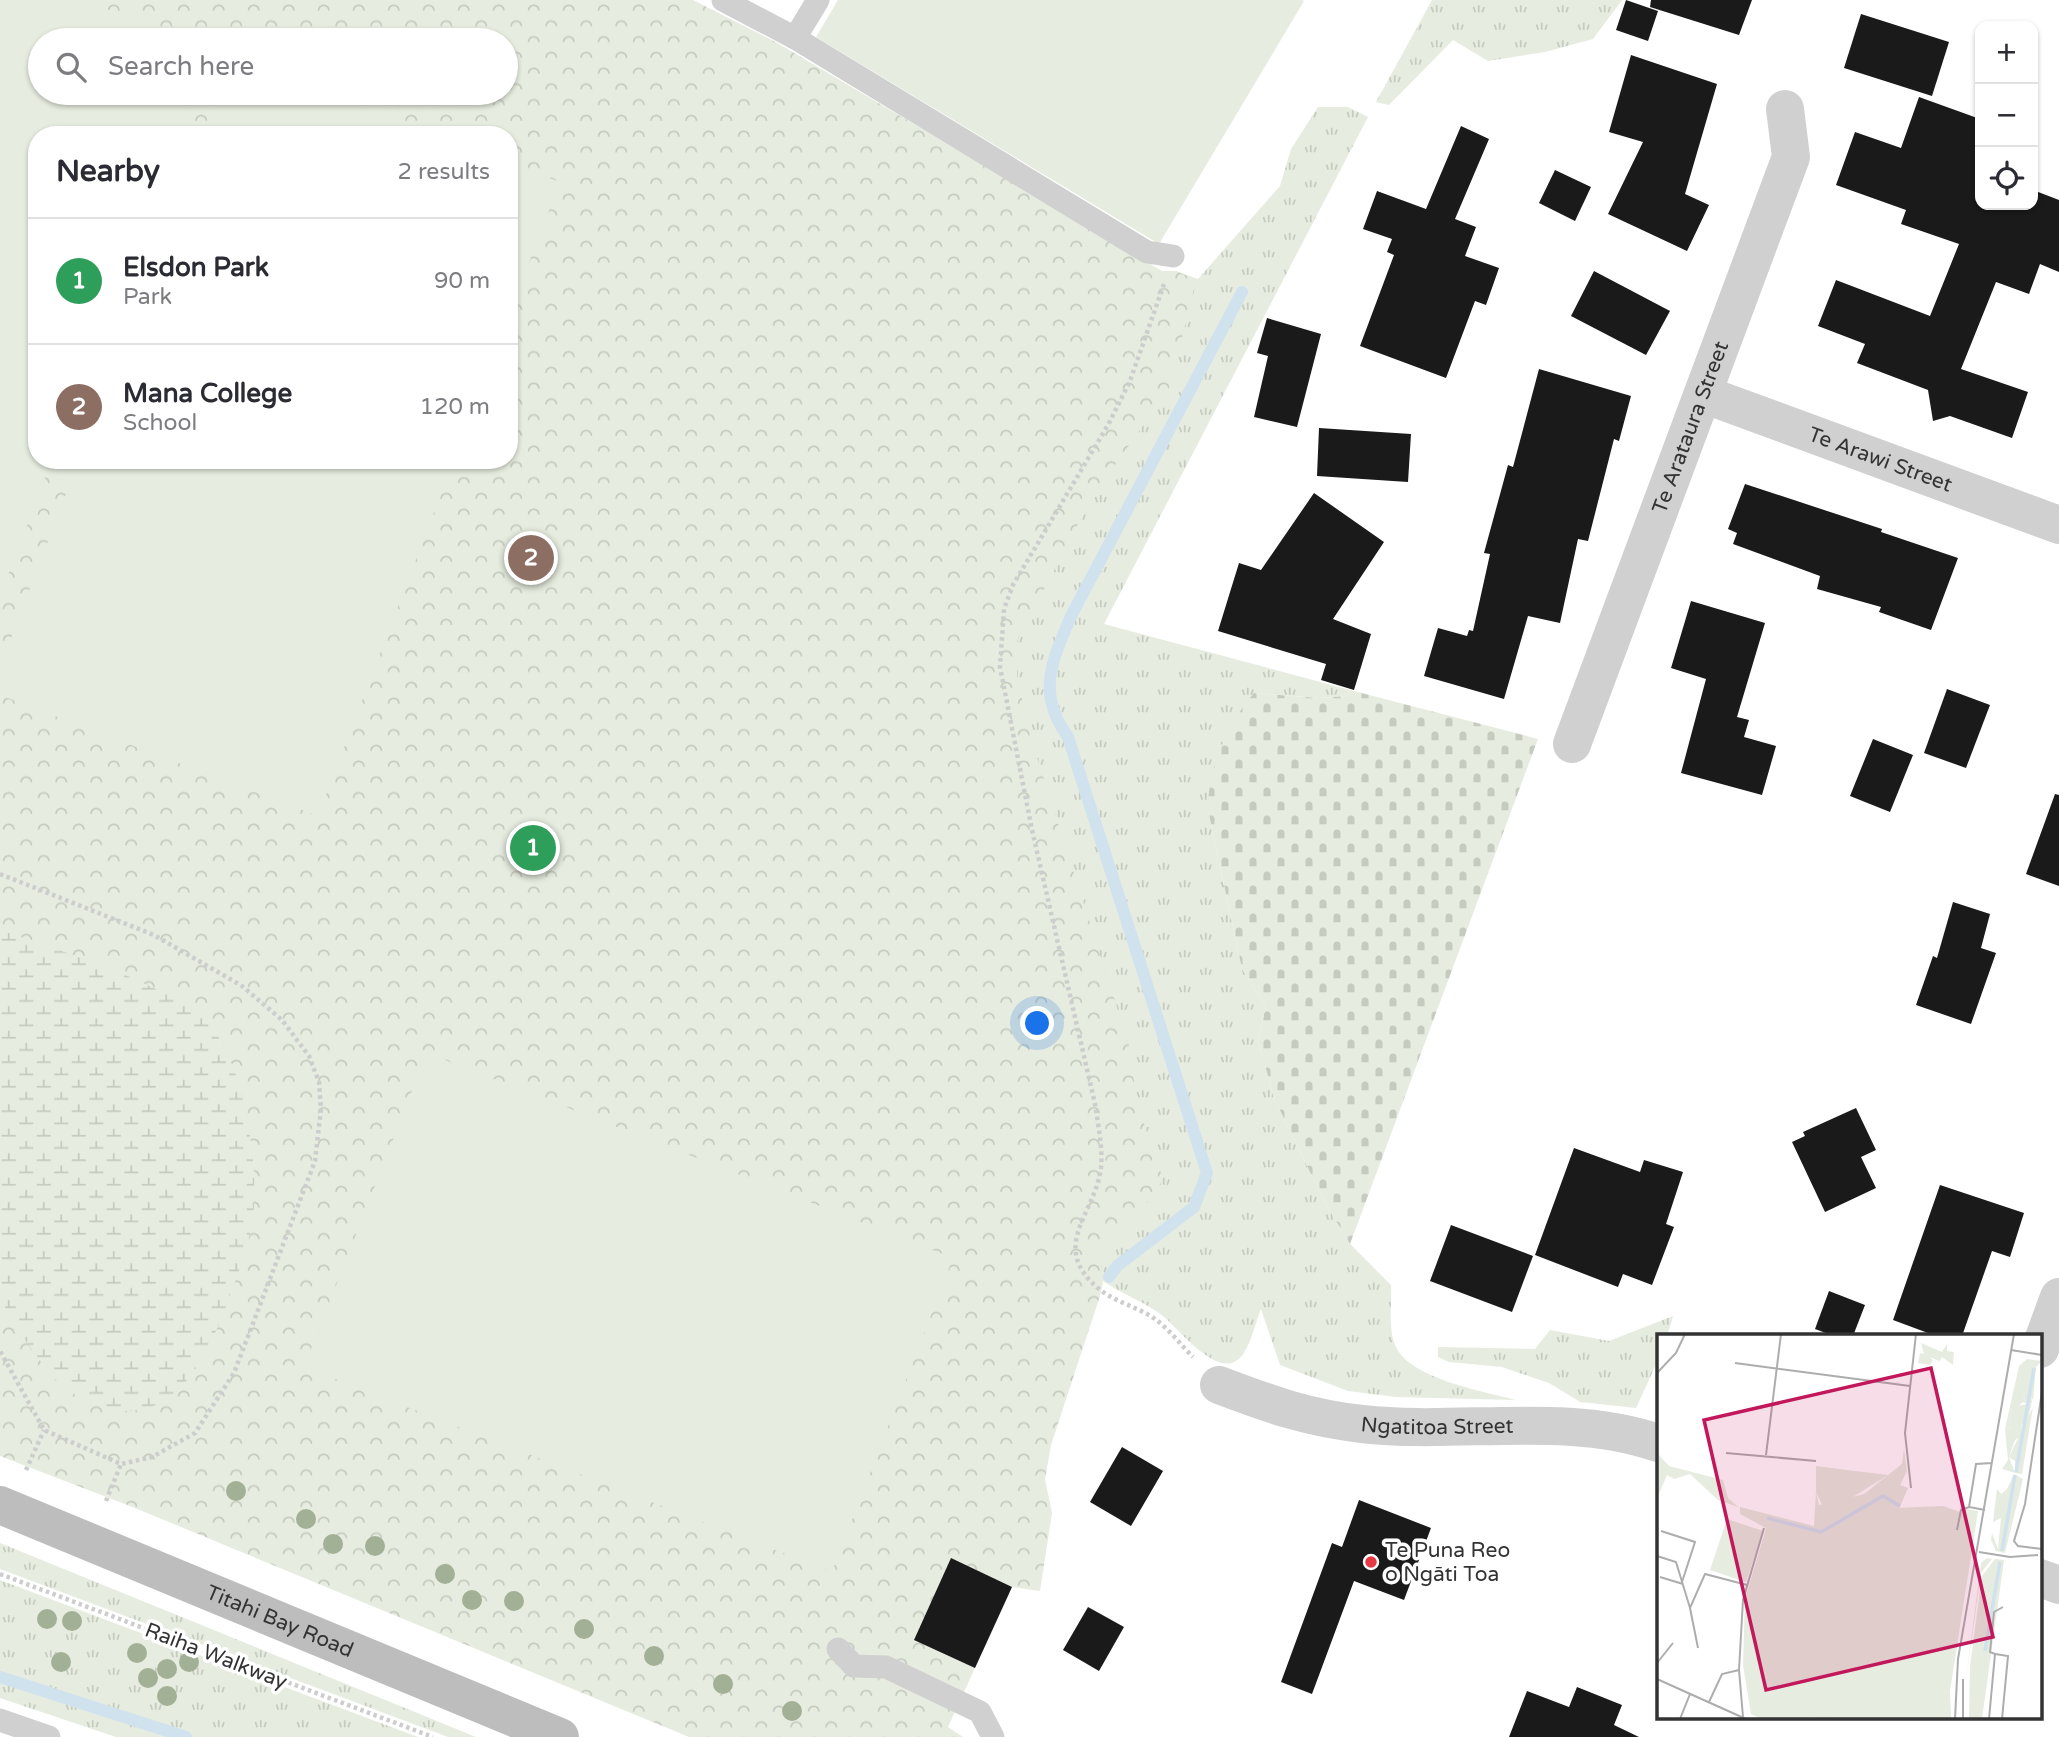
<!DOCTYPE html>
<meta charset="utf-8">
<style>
:root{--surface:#fff;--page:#f2f2f3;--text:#2b2b33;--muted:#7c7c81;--line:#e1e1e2;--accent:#b45309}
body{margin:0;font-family:"Varela Round",sans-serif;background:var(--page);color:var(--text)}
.controls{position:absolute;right:21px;top:21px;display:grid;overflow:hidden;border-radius:14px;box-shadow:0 2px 5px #0004}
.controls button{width:63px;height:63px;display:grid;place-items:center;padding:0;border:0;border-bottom:2px solid var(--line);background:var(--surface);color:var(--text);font:35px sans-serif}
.you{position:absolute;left:1038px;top:1024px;width:24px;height:24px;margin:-18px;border:5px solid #fff;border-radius:50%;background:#1a73e8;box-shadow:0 0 0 10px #1a73e833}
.badge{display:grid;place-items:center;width:46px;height:46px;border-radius:50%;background:var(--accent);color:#fff;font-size:23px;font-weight:700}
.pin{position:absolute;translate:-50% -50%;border:4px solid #fff;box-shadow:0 2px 7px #0006}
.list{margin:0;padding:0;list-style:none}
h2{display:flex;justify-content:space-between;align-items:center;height:91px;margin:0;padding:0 28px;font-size:30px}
h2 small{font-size:23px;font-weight:400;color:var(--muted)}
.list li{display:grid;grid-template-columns:46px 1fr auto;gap:21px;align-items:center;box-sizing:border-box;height:126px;padding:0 28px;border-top:2px solid var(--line)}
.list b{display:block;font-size:26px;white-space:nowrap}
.list p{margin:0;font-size:23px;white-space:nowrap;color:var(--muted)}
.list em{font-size:23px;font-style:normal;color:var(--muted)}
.icon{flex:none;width:38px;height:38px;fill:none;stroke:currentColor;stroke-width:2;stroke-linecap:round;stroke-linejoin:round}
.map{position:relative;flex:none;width:2059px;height:1737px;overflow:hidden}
.search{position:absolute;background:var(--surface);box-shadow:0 2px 5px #0004;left:28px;top:28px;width:490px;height:77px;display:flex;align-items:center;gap:18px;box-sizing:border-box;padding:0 24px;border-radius:38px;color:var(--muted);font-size:26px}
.panel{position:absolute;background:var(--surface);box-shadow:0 2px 5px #0004;left:28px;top:126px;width:490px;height:343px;border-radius:28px}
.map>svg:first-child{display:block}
</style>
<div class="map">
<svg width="2059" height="1737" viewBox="0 0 2059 1737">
<defs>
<pattern id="grass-tufts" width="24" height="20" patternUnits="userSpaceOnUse" patternTransform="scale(1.75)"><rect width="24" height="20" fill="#e6ecdf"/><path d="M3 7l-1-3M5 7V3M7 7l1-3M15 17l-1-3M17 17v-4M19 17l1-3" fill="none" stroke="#c6cbc0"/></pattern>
<pattern id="forest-crowns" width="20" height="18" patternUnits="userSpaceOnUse" patternTransform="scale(1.75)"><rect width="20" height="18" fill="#e6ecdf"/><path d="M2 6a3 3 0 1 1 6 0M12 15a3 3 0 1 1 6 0" fill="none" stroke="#c6cbc0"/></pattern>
<pattern id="wetland-marsh" width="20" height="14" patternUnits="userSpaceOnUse" patternTransform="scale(1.75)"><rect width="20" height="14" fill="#e6ecdf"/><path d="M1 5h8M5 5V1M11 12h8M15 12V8" fill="none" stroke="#c6cbc0"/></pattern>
<pattern id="cemetery-stones" width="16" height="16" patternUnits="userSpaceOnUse" patternTransform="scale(1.75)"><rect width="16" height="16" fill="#e6ecdf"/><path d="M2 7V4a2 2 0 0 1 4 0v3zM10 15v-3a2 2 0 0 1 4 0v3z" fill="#c6cbc0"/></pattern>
</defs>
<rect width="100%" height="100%" fill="#fff"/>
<!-- grass -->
<g fill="url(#grass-tufts)">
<polygon points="1432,0 1622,0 1593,39 1545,52 1488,61 1453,40 1389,105 1376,102"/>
<path d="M1318 107H1348L1368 117 1104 624 1350 690 1347 696 1319 698 1254 693 1208 810 1242 969 1266 1006 1258 1040 1274 1098 1324 1201 1350 1244 1391 1285C1392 1302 1388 1329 1395 1345 1409 1379 1483 1391 1516 1400L1396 1397 1348 1391 1280 1365 1261 1309C1255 1323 1249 1356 1234 1362 1211 1373 1175 1324 1159 1313 1136 1297 1110 1290 1090 1270L1005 665 1176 271 1198 279 1280 186 1291 149Z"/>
<polygon points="1673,1316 1667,1336 1658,1336 1658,1360 1636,1408 1580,1402 1549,1383 1502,1367 1449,1362 1438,1357 1438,1347 1535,1349 1550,1330 1609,1341"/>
<polygon points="0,1543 476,1737 448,1737 0,1569"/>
<polygon points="0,1580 418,1737 116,1737 0,1698"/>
</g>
<!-- forest -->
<path fill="url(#forest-crowns)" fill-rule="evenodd" d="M0 0H693L774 41 1162 271H1176L1197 280 1168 391 1094 494 1017 641V676L1030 735 1129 1045 1137 1103 1163 1179 1153 1196 1100 1247 1103 1283 1100 1296 1051 1445 1045 1479 1052 1513 1040 1591 1012 1587 948 1727 963 1737H689L135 1508 0 1456ZM40 40H506V93H40ZM37 135H509V460H37Z"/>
<!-- wetland -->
<path fill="url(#wetland-marsh)" d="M0 930C54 949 176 985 211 1027 245 1067 259 1166 253 1216 250 1242 240 1268 231 1293 212 1346 181 1424 111 1409 91 1404 72 1395 57 1381 45 1369 2 1310 0 1294 0 1261 0 1218 0 1183 0 1099 0 1015 0 930Z"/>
<!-- cemetery -->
<path fill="url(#cemetery-stones)" d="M1350 690 1538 739 1350 1244 1324 1201 1274 1098 1258 1040 1266 1006 1242 969 1208 810C1208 767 1227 725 1254 693L1319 698 1347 696Z"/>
<!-- pitch -->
<g fill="#e6ecdf">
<polygon points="0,0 82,0 188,40 40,40 40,93 191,93 175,135 37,135 37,460 52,460 0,596"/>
<polygon points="838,0 1302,0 1304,1 1159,244 816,37"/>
<polygon points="218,93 326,93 436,135 202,135"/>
<polygon points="509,163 560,182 509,314"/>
<polygon points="79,460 454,460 318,816 0,695 0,667"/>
<polygon points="427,1053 953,1258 832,1572 304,1367"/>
</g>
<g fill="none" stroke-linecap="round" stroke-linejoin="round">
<!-- stream -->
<g stroke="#cfe2ee" stroke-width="12">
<path d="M1109 1277 1117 1266 1194 1207 1207 1173 1068 737C1036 693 1052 661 1071 616L1242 292"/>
<polyline points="0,1677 186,1737"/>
</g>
</g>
<!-- building -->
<g fill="#1a1a1a">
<polygon points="1626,0 1658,11 1648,41 1616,30"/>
<polygon points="1651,0 1752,0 1739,35 1650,7"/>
<polygon points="1861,14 1949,42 1932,96 1844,68"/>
<polygon points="1631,55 1717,84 1685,194 1709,205 1687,251 1608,214 1643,142 1609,132"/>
<polygon points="1919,97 1980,119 1980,205 2033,205 2033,190 2059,200 2059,272 2040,264 2029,294 1996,282 1961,369 2028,392 2012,438 1950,416 1933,421 1928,390 1857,363 1865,344 1818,326 1836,280 1930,316 1959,244 1901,224 1906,210 1836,185 1855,132 1901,148"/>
<polygon points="1461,126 1489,139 1455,219 1476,227 1465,256 1499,268 1486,305 1475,301 1446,378 1360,346 1394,255 1387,252 1392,239 1363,229 1377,191 1426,209"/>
<polygon points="1555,170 1591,187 1575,221 1539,203"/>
<polygon points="1594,271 1670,311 1646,355 1571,316"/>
<polygon points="1267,318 1321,334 1297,427 1254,417 1268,356 1257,353"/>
<polygon points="1539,369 1631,396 1619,441 1614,439 1588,541 1578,539 1560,623 1528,616 1504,699 1424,676 1438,628 1467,636 1469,630 1473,631 1490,554 1484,553 1508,465 1513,467"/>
<polygon points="1319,428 1411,434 1408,482 1317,476"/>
<polygon points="1745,484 1882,529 1881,532 1958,558 1931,630 1879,612 1881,607 1817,589 1820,576 1733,544 1737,533 1728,529"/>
<polygon points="1314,493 1384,542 1333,619 1371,634 1354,690 1321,680 1326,664 1218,631 1239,563 1261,570"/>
<polygon points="1691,601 1765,623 1737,717 1749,720 1744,737 1776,746 1762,795 1681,773 1706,679 1671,668"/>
<polygon points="1947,689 1990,705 1966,768 1924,753"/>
<polygon points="1873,739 1913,755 1890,812 1850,796"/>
<polygon points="2055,794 2059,795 2059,886 2026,874"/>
<polygon points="1953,902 1990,914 1981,948 1996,953 1971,1024 1916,1005 1933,956 1937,958"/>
<polygon points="1856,1108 1876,1150 1861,1157 1876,1188 1825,1212 1792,1142 1805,1136 1803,1132"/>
<polygon points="1574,1148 1640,1172 1644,1160 1683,1172 1666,1224 1674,1227 1652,1285 1623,1274 1618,1287 1535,1255"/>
<polygon points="1940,1185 2024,1213 2010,1257 1992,1251 1962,1336 1936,1336 1893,1320"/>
<polygon points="1451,1225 1533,1256 1512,1312 1430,1281"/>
<polygon points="1829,1291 1865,1305 1853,1336 1834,1336 1815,1329"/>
<polygon points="1122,1447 1163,1471 1131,1526 1090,1502"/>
<polygon points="1359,1500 1431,1528 1404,1600 1354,1581 1312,1694 1281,1682 1332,1543 1342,1547"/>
<polygon points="951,1558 1012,1587 975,1668 914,1640"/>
<polygon points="1088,1607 1124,1627 1099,1671 1063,1650"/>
<polygon points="1577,1687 1622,1705 1614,1725 1639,1737 1509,1737 1527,1691 1569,1707"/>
</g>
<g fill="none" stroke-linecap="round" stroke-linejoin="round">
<!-- path -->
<g stroke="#cdcdcd" stroke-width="4.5" stroke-dasharray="3.5 3.5" stroke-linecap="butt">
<path d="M1164 284 1130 381 1108 425 1013 585 1004 609 1000 667 1032 830 1095 1104C1098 1125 1103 1147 1101 1168 1095 1215 1048 1246 1099 1289 1115 1302 1138 1307 1155 1319 1169 1329 1181 1345 1193 1357"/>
<polyline points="0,874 154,935 242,986 282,1020 309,1056 319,1082 321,1109 315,1161 234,1373 195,1433 152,1457 121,1464 44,1430 0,1351"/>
<polyline points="26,1470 44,1430"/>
<polyline points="106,1501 121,1464"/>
<polyline points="0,1574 433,1737"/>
</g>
<!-- lane -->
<g stroke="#d0d0d0" stroke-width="23">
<polyline points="723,0 795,38 1147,252 1173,256"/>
<polyline points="795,38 818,0"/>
<polyline points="838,1649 854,1666 886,1667 980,1712 993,1737"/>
<polyline points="0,1720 49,1737"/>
</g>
<!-- street -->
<g stroke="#d0d0d0" stroke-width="38">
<path id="s1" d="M1703 394 2059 525"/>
<path id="s2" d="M1572 744 1791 157 1785 109"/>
<polyline points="2040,1349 2059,1297"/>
<path id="s3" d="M1219 1385C1269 1404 1308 1418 1362 1424 1459 1435 1565 1411 1658 1443"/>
<polyline points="2040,1578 2059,1585"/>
</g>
<!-- secondary -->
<path stroke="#bdbdbd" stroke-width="38" id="s4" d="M0 1505 560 1737"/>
</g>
<!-- trees -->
<g fill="#a2b095">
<circle cx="236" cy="1491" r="10"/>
<circle cx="306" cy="1519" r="10"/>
<circle cx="333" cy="1544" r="10"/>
<circle cx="375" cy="1546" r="10"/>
<circle cx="445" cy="1574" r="10"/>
<circle cx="472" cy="1600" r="10"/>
<circle cx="514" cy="1601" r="10"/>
<circle cx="47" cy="1619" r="10"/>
<circle cx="72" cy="1621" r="10"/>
<circle cx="584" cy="1629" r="10"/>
<circle cx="137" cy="1653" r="10"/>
<circle cx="654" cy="1656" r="10"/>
<circle cx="61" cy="1662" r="10"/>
<circle cx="189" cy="1662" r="10"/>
<circle cx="167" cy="1669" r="10"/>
<circle cx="148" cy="1678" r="10"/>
<circle cx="723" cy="1684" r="10"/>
<circle cx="167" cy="1696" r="10"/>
<circle cx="792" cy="1711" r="10"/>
</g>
<!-- markers -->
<circle fill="#e63946" stroke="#fff" stroke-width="2.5" cx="1371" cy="1562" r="7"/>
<g text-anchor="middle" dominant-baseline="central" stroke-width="7" stroke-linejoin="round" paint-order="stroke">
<!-- street labels -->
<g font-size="21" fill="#333" stroke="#fff">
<text stroke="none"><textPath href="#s2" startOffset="338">Te Arataura Street</textPath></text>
<text stroke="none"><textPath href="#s1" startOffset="189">Te Arawi Street</textPath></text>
<text stroke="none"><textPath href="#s3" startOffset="224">Ngatitoa Street</textPath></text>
<text stroke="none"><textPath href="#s4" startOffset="303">Titahi Bay Road</textPath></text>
<text transform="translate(216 1656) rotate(21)">Raiha Walkway</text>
</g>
<!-- poi labels -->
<g font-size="21" fill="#333" stroke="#fff" text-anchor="start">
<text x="1385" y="1550">Te Puna Reo<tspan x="1385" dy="24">o Ngāti Toa</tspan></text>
</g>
</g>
<!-- overview -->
<g transform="translate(1657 1334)">
<rect width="385" height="385" fill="#fff"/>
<path d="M264 9 285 18 290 10V17L297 18 296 31 285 23 283 27 272 23 276 26 273 31 261 29 263 19 267 20ZM370 25 385 27 379 33 376 66 369 55 366 63 371 70 366 68 356 77 352 83 355 94 348 95 362 32ZM376 73 365 140 358 139V127L352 123ZM247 115 250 137 243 151 251 154 242 175 166 204 109 194 83 180V173L157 192 159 158 162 171 207 160 245 130ZM0 119 12 132 66 146 71 164 81 173 61 166 33 140 17 145 10 141 0 164ZM357 140 366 145 348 219 339 217 334 206 335 199 341 215 344 184 336 188 340 155 344 160 350 155ZM330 224 335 225 324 239 309 345 324 229ZM338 225 347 226 325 385H312L313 332 325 242Z" fill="#e6ecdf"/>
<path d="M371 50 375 67 369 95 365 89 364 102 358 106 352 123 358 139 345 135 351 126 348 95 355 94 352 83 359 72 371 70 365 61ZM228 168 239 174 286 172 306 179 309 175 321 177 293 357 294 385H104L94 380 86 331 88 265 110 191 162 203Z" fill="#e6ecdf"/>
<path d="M261 286 280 288 290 296 287 308 256 339 278 365V385H225L234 373 247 367 231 347 234 304 241 294Z" fill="#e6ecdf"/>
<path d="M159 132 190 136 231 141 183 171 166 173 159 158Z" fill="#e6ecdf"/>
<path d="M70 185 106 197 89 248 53 236ZM245 193 290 199 279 275 234 268ZM116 277 206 289 200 336 110 324ZM109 327 199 339 193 385 103 374Z" fill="#e6ecdf"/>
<path fill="none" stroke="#cfe2ee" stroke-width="3.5" d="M359 138 377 34M110 184 164 198 226 162 243 172M345 217 358 141M328 317 343 228"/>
<path fill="none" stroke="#adadad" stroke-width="2" d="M354 16 385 21M78 29 253 52M0 39 19 19 28 0M385 58 368 170 357 207 361 212 385 215M69 119 159 127M109 121 124 0M254 154 248 99 259 0M328 176 312 173 319 130 335 129M300 196 304 176 312 173M4 197 38 208 25 248M322 218 353 223 381 221M0 222 19 228 33 274 48 240 90 251M3 243 26 250M33 274 41 314M338 320 333 318 337 278 346 273M0 329 16 309M82 336 86 266 107 194M0 345 89 385M306 345V385M52 368 65 340 82 336 86 383M23 385 33 360M298 385 301 325 357 0M332 385 338 320 351 322 345 385"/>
<path fill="#c2185b" fill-opacity="0.15" stroke="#c2185b" stroke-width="3.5" d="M274 34 336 303 109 356 47 86Z"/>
<rect width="385" height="385" fill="none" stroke="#333" stroke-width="3.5"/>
</g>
</svg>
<div class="controls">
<button>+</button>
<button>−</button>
<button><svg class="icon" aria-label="locate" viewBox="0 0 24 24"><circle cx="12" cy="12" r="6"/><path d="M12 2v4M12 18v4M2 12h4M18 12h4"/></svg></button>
</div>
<div class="you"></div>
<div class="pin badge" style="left:533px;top:848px;background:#2e9e5b">1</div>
<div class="pin badge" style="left:531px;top:558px;background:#8d6e63">2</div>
<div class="search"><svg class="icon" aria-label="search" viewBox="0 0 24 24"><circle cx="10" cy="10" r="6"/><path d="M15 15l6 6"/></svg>Search here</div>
<section class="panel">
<h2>Nearby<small>2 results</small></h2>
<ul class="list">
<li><span class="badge" style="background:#2e9e5b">1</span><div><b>Elsdon Park</b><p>Park</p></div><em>90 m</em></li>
<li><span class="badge" style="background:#8d6e63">2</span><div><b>Mana College</b><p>School</p></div><em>120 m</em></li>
</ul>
</section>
</div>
